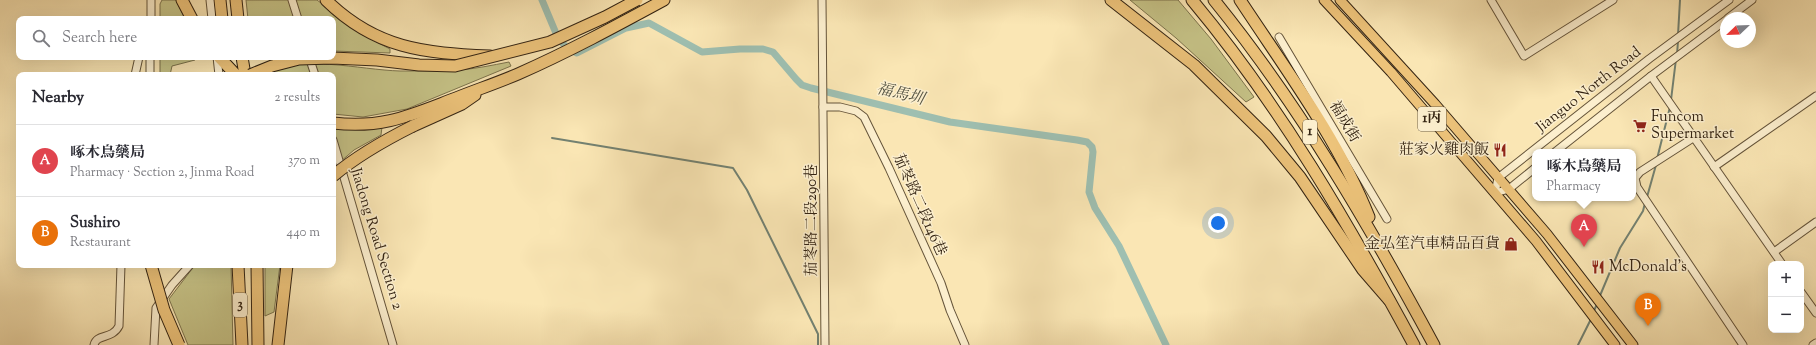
<!DOCTYPE html>
<meta charset="utf-8">
<style>
:root{--surface:#fff;--page:#f2f2f3;--text:#2b2b33;--muted:#7c7c81;--line:#e1e1e2;--accent:#8f2418}
body{margin:0;font-family:"Sorts Mill Goudy","Noto Serif TC",serif;background:var(--page);color:var(--text)}
.controls{position:absolute;right:12px;bottom:12px;display:grid;overflow:hidden;border-radius:8px;box-shadow:0 4px 16px #0002}
.controls button{width:36px;height:36px;display:grid;place-items:center;padding:0;border:0;border-bottom:1px solid var(--line);background:var(--surface);color:var(--text);font:20px sans-serif}
.compass{position:absolute;left:1720px;top:12px;width:36px;height:36px;border-radius:50%;background:var(--surface);box-shadow:0 4px 16px #0002;rotate:247deg}
.you{position:absolute;left:1218px;top:223px;width:14px;height:14px;margin:-10px;border:3px solid #fff;border-radius:50%;background:#1a73e8;box-shadow:0 0 0 6px #1a73e833}
.badge{display:grid;place-items:center;width:26px;height:26px;border-radius:50%;background:var(--accent);color:#fff;font-size:13px;font-weight:700}
.pin{position:absolute;translate:-50% -33px;filter:drop-shadow(0 1px 2px #0008)}
.pin::after{content:'';position:absolute;top:21px;width:14px;height:12px;background:inherit;clip-path:polygon(0 0,100% 0,50% 100%)}
.popup{position:absolute;left:1532px;top:149px;width:104px;height:52px;box-sizing:border-box;display:grid;place-content:center;border-radius:8px;background:var(--surface);filter:drop-shadow(0 1px 3px #0005);font-size:13px;white-space:nowrap;color:var(--muted)}
.popup b{font-size:15px;color:var(--text)}
.popup::after{content:'';position:absolute;left:50%;top:100%;margin-left:-8px;border:8px solid transparent;border-top-color:var(--surface)}
.list{margin:0;padding:0;list-style:none}
h2{display:flex;justify-content:space-between;align-items:center;height:52px;margin:0;padding:0 16px;font-size:17px}
h2 small{font-size:13px;font-weight:400;color:var(--muted)}
.list li{display:grid;grid-template-columns:26px 1fr auto;gap:12px;align-items:center;box-sizing:border-box;height:72px;padding:0 16px;border-top:1px solid var(--line)}
.list b{display:block;font-size:15px;white-space:nowrap}
.list p{margin:0;font-size:13px;white-space:nowrap;color:var(--muted)}
.list em{font-size:13px;font-style:normal;color:var(--muted)}
.icon{flex:none;width:22px;height:22px;fill:none;stroke:currentColor;stroke-width:2;stroke-linecap:round;stroke-linejoin:round}
.map{position:relative;flex:none;width:1816px;height:345px;overflow:hidden}
.search{position:absolute;background:var(--surface);box-shadow:0 4px 16px #0002;left:16px;top:16px;width:320px;height:44px;display:flex;align-items:center;gap:10px;box-sizing:border-box;padding:0 14px;border-radius:8px;color:var(--muted);font-size:15px}
.panel{position:absolute;background:var(--surface);box-shadow:0 4px 16px #0002;left:16px;top:72px;width:320px;height:196px;border-radius:8px}
.map>svg:first-child{display:block}
</style>
<div class="map">
<svg width="1816" height="345" viewBox="0 0 1816 345">
<rect width="100%" height="100%" fill="#fae6b4"/>
<filter id="stains"><feTurbulence type="fractalNoise" baseFrequency=".005" numOctaves="4"/><feColorMatrix values="0 0 0 0 .2 0 0 0 0 .09 0 0 0 0 .02 0 0 0 .5 -.17"/></filter>
<radialGradient id="worn" r=".72"><stop offset=".6" stop-color="#630" stop-opacity="0"/><stop offset="1" stop-color="#630" stop-opacity=".3"/></radialGradient>
<!-- green -->
<g fill="#c6c387" stroke="#7c734c">
<polygon points="162,0 176,0 185,19 160,19 160,4"/>
<polygon points="246,0 317,0 361,34 390,49 390,53 333,51 333,19 248,19"/>
<polygon points="1130,0 1178,0 1211,39 1254,97 1246,102 1176,38"/>
<polygon points="160,57 194,57 195,60 172,66 170,75 160,75"/>
<path d="M509 62 511 66 407 109 363 117 333 114V75H263C298 53 360 70 400 71 419 71 439 71 458 70 475 69 493 65 509 62Z"/>
<polygon points="333,127 382,127 381,135 354,150 333,168"/>
<polygon points="195,265 231,265 233,345 188,345 169,299"/>
<polygon points="265,265 280,265 274,312 265,316"/>
</g>
<g fill="none" stroke-linecap="round" stroke-linejoin="round">
<!-- stream -->
<g stroke="#738171" stroke-width="2">
<polyline points="1678,35 1680,0"/>
<polyline points="1677,55 1678,41"/>
<polyline points="1671,100 1676,59"/>
<polyline points="552,138 733,168 747,190 818,334 818,345"/>
<polyline points="1657,159 1670,107"/>
<polyline points="1647,197 1656,165"/>
<polyline points="1599,298 1620,248 1643,211 1645,203"/>
<polyline points="1593,313 1597,304"/>
<polyline points="1578,345 1591,319"/>
</g>
<!-- canal -->
<polyline stroke="#9ebfb1" stroke-width="7" points="542,0 558,38 567,48 577,53 626,28 649,23 702,52 740,49 763,49 773,52 796,79 802,85 811,88 950,122 1077,140 1087,142 1092,147 1093,152 1089,192 1095,208 1119,246 1166,345"/>
<!-- minor casing -->
<g stroke="#65543a" stroke-width="9">
<g id="minor">
<polyline points="151,0 151,19"/>
<polyline points="210,0 212,19"/>
<polyline points="292,0 298,19"/>
<polyline points="822,0 825,345"/>
<polyline points="1491,0 1524,56 1613,0"/>
<polyline points="1728,18 1752,0"/>
<polyline points="1279,37 1387,219"/>
<polyline points="217,57 219,75"/>
<polyline points="309,57 315,75"/>
<polyline points="135,75 139,57"/>
<polyline points="150,75 150,57"/>
<polyline points="1651,76 1782,264"/>
<polyline points="823,107 840,107 856,111 864,117 889,168 941,283 950,310 965,345"/>
<polyline points="1693,138 1640,172 1635,178 1637,187 1743,345"/>
<polyline points="333,140 393,345"/>
<polyline points="1555,152 1651,76 1726,20"/>
<polyline points="1714,167 1816,96"/>
<polyline points="1495,193 1498,178 1649,59 1729,0"/>
<polyline points="1495,193 1509,189 1535,168"/>
<polyline points="1774,252 1816,222"/>
<polyline points="1801,292 1816,313"/>
<path d="M94 345C97 333 112 340 119 326L121 265"/>
<polyline points="154,345 156,308 172,285 190,265"/>
<polyline points="1813,345 1816,343"/>
</g>
</g>
<!-- major casing -->
<g stroke="#332312" stroke-width="11">
<g id="major">
<polyline points="1324,0 1391,72 1536,241 1615,345"/>
<polyline points="1340,0 1435,104 1547,234 1633,345"/>
</g>
</g>
<!-- highway casing -->
<g stroke="#332312" stroke-width="13">
<g id="highway">
<polyline points="182,0 192,19"/>
<polyline points="220,0 222,19"/>
<polyline points="236,0 238,19"/>
<path d="M326 0C376 49 424 53 490 56"/>
<polyline points="1111,0 1194,65 1266,136 1300,177 1363,270 1389,300"/>
<path d="M1192 0C1280 105 1349 225 1414 345"/>
<path d="M1214 0C1300 106 1369 225 1434 345"/>
<path d="M1240 0C1286 70 1338 139 1369 217"/>
<polyline points="219,57 236,75"/>
<polyline points="242,57 245,75"/>
<path d="M333 123C383 129 411 115 456 98 476 90 497 83 518 74 568 52 616 26 664 0"/>
<polyline points="413,126 462,104 475,95"/>
<polyline points="238,265 242,345"/>
<polyline points="257,265 258,345"/>
<polyline points="278,345 287,265"/>
</g>
</g>
<!-- minor -->
<use href="#minor" stroke="#fcefce" stroke-width="7"/>
<!-- major -->
<use href="#major" stroke="#edc37a" stroke-width="9"/>
<!-- highway -->
<use href="#highway" stroke="#edc37a" stroke-width="11"/>
<!-- highway-bridge casing -->
<g stroke="#332312" stroke-width="13" stroke-linecap="butt">
<g id="highway-bridge">
<polyline points="250,75 272,66 299,59 332,58 377,60 419,65 455,66 550,42 605,17 637,0"/>
<path d="M333 176C358 155 385 140 413 126"/>
<polyline points="151,265 164,310 179,345"/>
</g>
</g>
<!-- highway-bridge -->
<use href="#highway-bridge" stroke="#edc37a" stroke-width="11"/>
</g>
<!-- icons -->
<defs>
<g id="supermarket-bare" transform="scale(1.08)"><path d="M-6-5.5h2.5l.6 2H6L4.5 2H-2.5L-4.4-4H-6ZM-1.5 3.2a1.3 1.3 0 1 0 .1 0ZM3 3.2a1.3 1.3 0 1 0 .1 0Z" fill="#8f2418" stroke="#fcefce" stroke-width="2.5" paint-order="stroke"/></g>
<g id="restaurant-bare" transform="scale(1.08)"><path d="M-5-6h1v4h1v-4h1v4h1v-4h1v5L-1.5 .5V6h-2V.5L-5-1ZM5-6V6H3V1.5H1.5Q1.5-4 5-6Z" fill="#8f2418" stroke="#fcefce" stroke-width="2.5" paint-order="stroke"/></g>
<g id="shop-bare" transform="scale(1.08)"><path d="M-5-2.5h2.3a2.7 3.5 0 0 1 5.4 0H5L5.5 6h-11ZM-1.5-2.5h3a1.5 2.3 0 0 0-3 0Z" fill="#8f2418" stroke="#fcefce" stroke-width="2.5" paint-order="stroke"/></g>
</defs>
<g fill-rule="evenodd">
<use href="#supermarket-bare" x="1640" y="126"/>
<use href="#restaurant-bare" x="1500" y="150"/>
<use href="#shop-bare" x="1511" y="244"/>
<use href="#restaurant-bare" x="1598" y="267"/>
</g>
<g text-anchor="middle" dominant-baseline="central" stroke-width="3" stroke-linejoin="round" paint-order="stroke">
<!-- shield labels -->
<g fill="#fcefce" stroke="#6f604a" stroke-width="1">
<rect x="1418" y="107" width="28" height="24" rx="3"/>
<rect x="1303" y="120" width="14" height="24" rx="3"/>
<rect x="233" y="293" width="14" height="24" rx="3"/>
</g>
<g font-size="14" font-weight="bold" fill="#332312">
<text x="1432" y="119">1丙</text>
<text x="1310" y="132">1</text>
<text x="240" y="305">3</text>
</g>
<!-- street labels -->
<g font-size="15" fill="#332312" stroke="#fcefce">
<text transform="translate(1589 90) rotate(-38)">Jianguo North Road</text>
<text transform="translate(1344 122) rotate(59)">福成街</text>
<text transform="translate(919 205) rotate(66)">茄苳路二段146巷</text>
<text transform="translate(812 220) rotate(-90)">茄苳路二段290巷</text>
<text transform="translate(376 239) rotate(73)">Jiadong Road Section 2</text>
</g>
<!-- poi labels -->
<g font-size="15" fill="#332312" stroke="#fcefce" text-anchor="start">
<text x="1651" y="117">Funcom<tspan x="1651" dy="17">Supermarket</tspan></text>
<text x="1489" y="150" text-anchor="end">莊家火雞肉飯</text>
<text x="1500" y="244" text-anchor="end">金弘笙汽車精品百貨</text>
<text x="1609" y="267">McDonald's</text>
</g>
<!-- water labels -->
<g font-size="16" font-style="italic" fill="#535242" stroke="#fcefce">
<text transform="translate(900 95) rotate(14)">福馬圳</text>
</g>
</g>
<rect width="100%" height="100%" filter="url(#stains)"/>
<rect width="100%" height="100%" fill="url(#worn)"/>
</svg>
<div class="controls">
<button>+</button>
<button>−</button>
</div>
<svg class="compass" viewBox="-18 -18 36 36"><path d="M0-13l5 13h-10z" fill="#e53935"/><path d="M0 13l5-13h-10z" fill="#7c7c81"/></svg>
<div class="you"></div>
<div class="pin badge" style="left:1584px;top:247px;background:#e0444e">A</div>
<div class="popup"><b>啄木鳥藥局</b>Pharmacy</div>
<div class="pin badge" style="left:1648px;top:326px;background:#e8710a">B</div>
<div class="search"><svg class="icon" aria-label="search" viewBox="0 0 24 24"><circle cx="10" cy="10" r="6"/><path d="M15 15l6 6"/></svg>Search here</div>
<section class="panel">
<h2>Nearby<small>2 results</small></h2>
<ul class="list">
<li><span class="badge" style="background:#e0444e">A</span><div><b>啄木鳥藥局</b><p>Pharmacy · Section 2, Jinma Road</p></div><em>370 m</em></li>
<li><span class="badge" style="background:#e8710a">B</span><div><b>Sushiro</b><p>Restaurant</p></div><em>440 m</em></li>
</ul>
</section>
</div>
